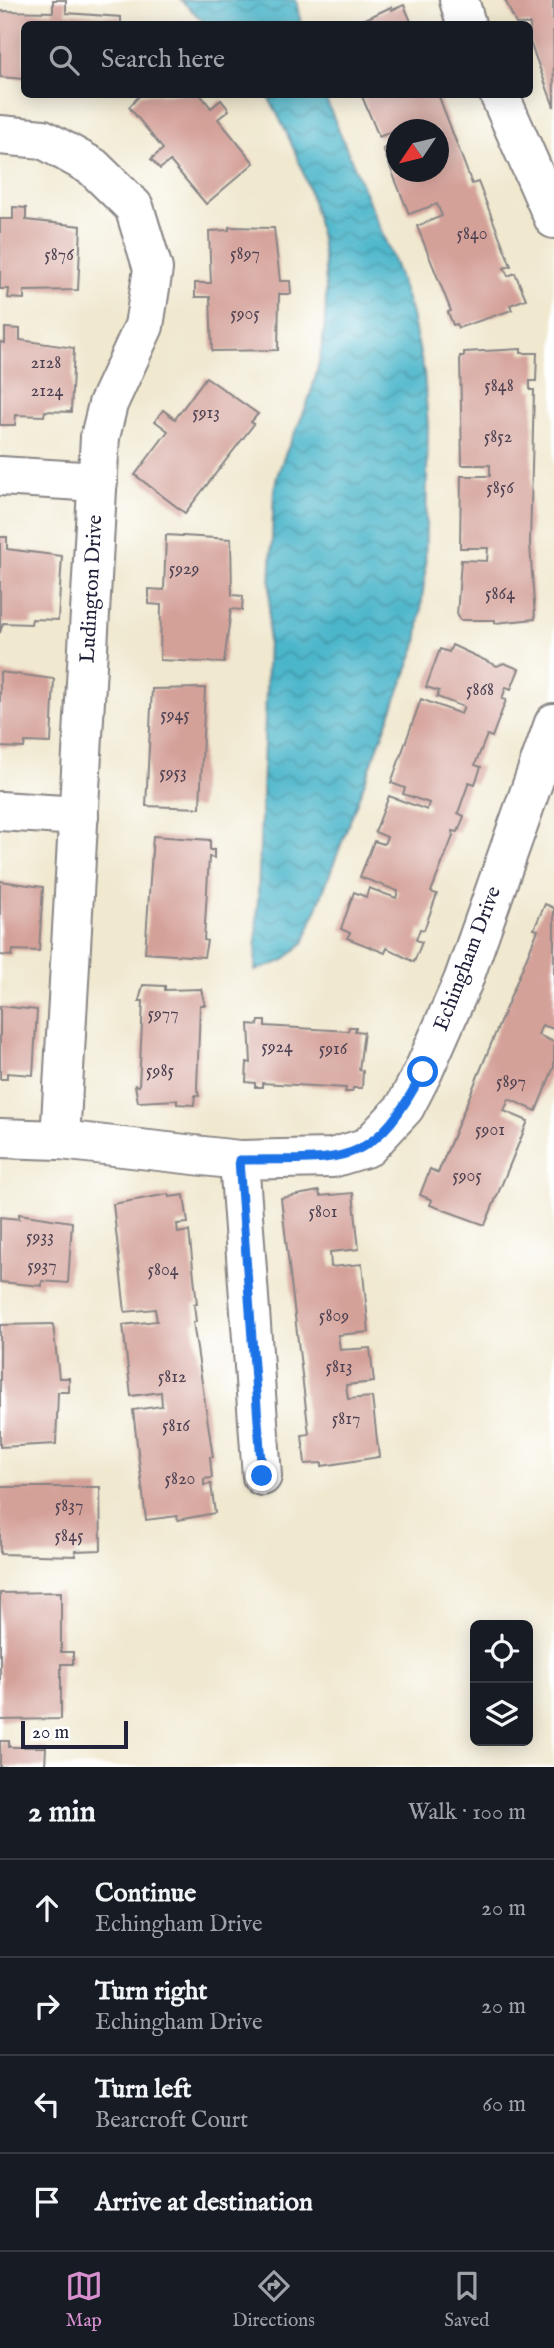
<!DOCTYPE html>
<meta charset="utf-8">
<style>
:root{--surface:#171b24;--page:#20242c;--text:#f1f3f6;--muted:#9ea1a6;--line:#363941;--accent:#d690ce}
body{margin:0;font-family:"IM FELL English",serif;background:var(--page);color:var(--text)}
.controls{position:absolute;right:21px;bottom:21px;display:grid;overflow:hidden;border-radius:10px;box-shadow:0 4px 18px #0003}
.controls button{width:63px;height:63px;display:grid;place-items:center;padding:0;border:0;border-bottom:2px solid var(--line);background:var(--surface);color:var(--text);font:35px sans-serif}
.compass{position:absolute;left:386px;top:119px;width:63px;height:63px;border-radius:50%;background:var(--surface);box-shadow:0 4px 18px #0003;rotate:235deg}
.scale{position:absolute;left:21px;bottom:18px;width:107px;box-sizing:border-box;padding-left:7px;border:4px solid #22223b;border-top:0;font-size:19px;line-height:24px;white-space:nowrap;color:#22223b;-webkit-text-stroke:5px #fff;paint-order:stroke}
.stop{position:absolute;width:21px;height:21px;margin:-16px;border:5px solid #1a73e8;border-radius:50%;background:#fff}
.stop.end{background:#1a73e8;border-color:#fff;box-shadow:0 2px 7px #0008}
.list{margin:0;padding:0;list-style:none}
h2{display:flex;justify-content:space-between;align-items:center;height:91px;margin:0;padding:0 28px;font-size:30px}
h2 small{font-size:23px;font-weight:400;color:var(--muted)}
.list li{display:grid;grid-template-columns:46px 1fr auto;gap:21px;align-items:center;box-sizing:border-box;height:98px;padding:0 28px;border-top:2px solid var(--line)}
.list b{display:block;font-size:26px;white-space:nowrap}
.list p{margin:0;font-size:23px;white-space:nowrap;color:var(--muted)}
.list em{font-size:23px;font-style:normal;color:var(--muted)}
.icon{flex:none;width:38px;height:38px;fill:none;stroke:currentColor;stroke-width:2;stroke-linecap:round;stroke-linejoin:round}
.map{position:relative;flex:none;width:554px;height:1767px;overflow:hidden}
.search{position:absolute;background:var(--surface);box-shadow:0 4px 18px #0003;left:21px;right:21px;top:21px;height:77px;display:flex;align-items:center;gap:18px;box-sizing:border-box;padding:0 24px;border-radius:10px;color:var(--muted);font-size:26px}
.sheet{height:483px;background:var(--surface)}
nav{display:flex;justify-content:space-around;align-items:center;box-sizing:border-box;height:98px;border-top:2px solid var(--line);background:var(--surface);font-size:19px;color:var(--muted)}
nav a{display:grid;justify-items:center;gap:4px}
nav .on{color:var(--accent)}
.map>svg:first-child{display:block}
</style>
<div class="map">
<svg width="554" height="1767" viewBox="0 0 554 1767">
<defs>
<pattern id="water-waves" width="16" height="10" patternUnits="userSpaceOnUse" patternTransform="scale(1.75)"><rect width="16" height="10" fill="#4cb6ca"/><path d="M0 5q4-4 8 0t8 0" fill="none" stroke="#3f94a5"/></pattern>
</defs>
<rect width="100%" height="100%" fill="#fff"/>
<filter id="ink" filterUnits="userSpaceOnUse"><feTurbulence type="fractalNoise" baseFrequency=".0143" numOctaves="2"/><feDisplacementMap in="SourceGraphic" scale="14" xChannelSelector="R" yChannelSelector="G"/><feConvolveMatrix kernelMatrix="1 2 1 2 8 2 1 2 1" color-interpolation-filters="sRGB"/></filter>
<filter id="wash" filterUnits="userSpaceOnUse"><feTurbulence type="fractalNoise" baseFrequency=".00686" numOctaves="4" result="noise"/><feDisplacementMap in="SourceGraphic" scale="28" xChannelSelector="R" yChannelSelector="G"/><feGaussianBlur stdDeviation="1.57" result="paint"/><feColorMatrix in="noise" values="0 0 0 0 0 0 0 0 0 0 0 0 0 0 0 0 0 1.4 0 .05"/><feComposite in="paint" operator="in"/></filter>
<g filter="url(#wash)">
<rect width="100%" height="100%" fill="#f0e8cf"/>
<!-- water -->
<g fill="url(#water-waves)" stroke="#376c82" stroke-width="2">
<polygon points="181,0 296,0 301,24 206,24"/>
<path d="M267 95H324L393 259 411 311 424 372 428 427 425 574 417 644 304 942 283 961 255 971 274 489C281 456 296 434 307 404 346 297 321 190 267 95Z"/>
</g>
<g id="blocks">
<!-- building -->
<g fill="#d4a199">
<polygon points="53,0 66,0 66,13 121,17 121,24 24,24 24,79 0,77 0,11 53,12"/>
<polygon points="505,0 553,0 554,107 530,42 530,24 516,24"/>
<polygon points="404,5 412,24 355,24 391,7 392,10"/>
<polygon points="141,94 200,94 211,108 221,100 229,110 218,119 254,163 206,204 170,161 160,169 151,159 163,149 129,107"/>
<polygon points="361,94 438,94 472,184 478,182 511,266 504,268 508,276 515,273 526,299 510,305 512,310 458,328 457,324 453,325 448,312 451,311 417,226 442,216 437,204 409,214 383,149 396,143 396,172 438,172 438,130 410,130 408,125 379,137"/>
<polygon points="13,207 26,208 26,220 81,226 78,290 24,291 24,299 8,298 9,289 0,289 0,219 13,219"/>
<polygon points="229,227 274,228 280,281 290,281 291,294 279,294 278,350 212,351 210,297 195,297 195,283 211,283 209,231 229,230"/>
<polygon points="5,328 20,329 20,340 74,348 71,412 45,411 44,416 16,415 15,425 0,425 0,342 5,343"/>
<polygon points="521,349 521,353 537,353 536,381 530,381 530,390 534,390 530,544 535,619 495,623 495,620 460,620 457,616 461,560 487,561 488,548 460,548 461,476 490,476 490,465 462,465 460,356 464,356 464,352"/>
<polygon points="206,377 258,414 251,422 254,424 185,513 135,475 168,431 155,421 163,410 175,419"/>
<polygon points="166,535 231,539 232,595 243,596 242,610 231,609 224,663 160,660 161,605 149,604 149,589 164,590"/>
<polygon points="0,537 7,537 7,549 62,556 58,620 32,619 31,624 3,623 0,633"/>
<polygon points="452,645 497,666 504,663 519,669 511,689 506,687 502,699 506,700 492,737 487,735 475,765 481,767 475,784 469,782 458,813 464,816 458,832 452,831 453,836 431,892 437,894 424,930 420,929 416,940 422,942 414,962 387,948 385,953 347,938 350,933 341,929 354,892 366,897 369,888 396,898 398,891 360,877 374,841 384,844 387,837 375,832 389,796 427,810 429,803 403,794 405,788 391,783 421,699 461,714 464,707 437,697 439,691 426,687 440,649 449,652"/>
<polygon points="0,672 54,679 51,743 25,742 24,748 0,747"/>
<polygon points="205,688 200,808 146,806 152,689"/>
<polygon points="153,836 210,840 210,850 214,850 214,858 209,857 204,940 207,941 204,957 145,953"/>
<polygon points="0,881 43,887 39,951 13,950 12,956 0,955"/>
<polygon points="545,904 554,908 554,1029 542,1025 538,1035 554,1042 554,1067 536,1111 509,1099 504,1111 528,1121 485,1225 430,1205 432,1200 420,1195 430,1169 438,1173 538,930 534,929"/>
<polygon points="143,985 165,986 165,990 201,989 205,1005 200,1005 197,1088 199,1096 195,1095 194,1105 177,1104 177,1100 138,1102 135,1085 139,1086 143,1001 139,1001"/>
<polygon points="0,1006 37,1010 33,1075 7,1073 7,1079 0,1079"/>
<polygon points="259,1021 265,1021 265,1026 348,1031 349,1027 356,1027 355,1031 364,1032 359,1070 363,1071 362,1088 353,1088 352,1092 345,1092 346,1088 262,1083 262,1087 255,1087 255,1083 246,1082 247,1062 251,1063 249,1024 258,1025"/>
<polygon points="319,1191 320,1196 353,1193 359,1249 330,1252 331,1267 362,1264 369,1332 338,1335 340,1350 370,1348 374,1382 346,1385 348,1399 372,1397 379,1457 322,1466 322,1463 305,1464 302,1435 309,1434 281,1198"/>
<polygon points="169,1194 169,1197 184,1195 188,1223 177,1224 178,1233 189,1231 197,1304 194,1304 196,1322 193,1322 213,1457 210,1457 212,1478 204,1479 204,1485 211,1484 215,1513 178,1520 177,1516 146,1520 133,1410 162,1406 161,1392 131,1396 123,1325 157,1321 155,1309 125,1312 113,1204"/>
<polygon points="19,1214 72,1222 68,1283 42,1281 42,1286 0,1282 0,1217 19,1219"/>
<polygon points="53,1324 59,1378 69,1378 69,1392 58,1392 56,1444 0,1447 0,1325"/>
<polygon points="0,1487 100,1487 101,1550 75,1551 76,1556 0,1554"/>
<polygon points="61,1592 61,1652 73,1652 73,1664 61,1664 61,1719 0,1720 0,1593"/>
<polygon points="0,1741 9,1741 9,1747 46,1747 45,1767 0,1767"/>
</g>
</g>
</g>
<g filter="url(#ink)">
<use href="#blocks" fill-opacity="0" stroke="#898585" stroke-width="2"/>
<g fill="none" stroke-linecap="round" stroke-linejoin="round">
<!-- minor casing -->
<g stroke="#898585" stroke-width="42">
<g id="minor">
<polyline points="459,0 466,24"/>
<polyline points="499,94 554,219"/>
<polyline points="0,135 43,139 93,167 134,207 153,269 144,326 108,404 100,437 60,1140"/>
<polyline points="0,476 98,482"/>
<polyline points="0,811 79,816"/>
<polyline points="0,1138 60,1140 239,1160 332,1158 368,1147 405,1107 423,1072 463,981 554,723"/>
<polyline points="239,1160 262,1476"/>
</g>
</g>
<!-- minor -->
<use href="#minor" stroke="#fff" stroke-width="38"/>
</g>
</g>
<g fill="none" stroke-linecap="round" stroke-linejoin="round" filter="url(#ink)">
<!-- route -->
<path stroke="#1a73e8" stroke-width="9" d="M262 1476 239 1160C341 1158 371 1172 423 1072"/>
</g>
<g text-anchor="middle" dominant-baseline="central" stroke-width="6" stroke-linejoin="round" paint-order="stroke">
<!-- number labels -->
<g font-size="18" fill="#4e4252">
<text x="472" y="234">5840</text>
<text x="245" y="254">5897</text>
<text x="59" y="255">5876</text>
<text x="245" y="314">5905</text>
<text x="46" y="363">2128</text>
<text x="499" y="386">5848</text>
<text x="47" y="391">2124</text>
<text x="206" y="413">5913</text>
<text x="498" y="437">5852</text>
<text x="500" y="488">5856</text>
<text x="184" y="569">5929</text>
<text x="500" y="594">5864</text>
<text x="480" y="690">5868</text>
<text x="175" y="715">5945</text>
<text x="173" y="773">5953</text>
<text x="163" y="1014">5977</text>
<text x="277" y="1047">5924</text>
<text x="333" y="1049">5916</text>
<text x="160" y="1071">5985</text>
<text x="511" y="1082">5897</text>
<text x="490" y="1130">5901</text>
<text x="467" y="1176">5905</text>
<text x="323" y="1212">5801</text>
<text x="40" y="1237">5933</text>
<text x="42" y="1266">5937</text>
<text x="163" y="1270">5804</text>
<text x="334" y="1316">5809</text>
<text x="339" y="1367">5813</text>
<text x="172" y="1377">5812</text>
<text x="346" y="1419">5817</text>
<text x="176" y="1426">5816</text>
<text x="180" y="1479">5820</text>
<text x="69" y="1506">5837</text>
<text x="69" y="1536">5845</text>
</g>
<!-- street labels -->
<g font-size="21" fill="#22223b" stroke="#fff">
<text transform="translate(92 589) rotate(-87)">Ludington Drive</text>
<text transform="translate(468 959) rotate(-69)">Echingham Drive</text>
</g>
</g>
</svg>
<div class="controls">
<button><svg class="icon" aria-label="locate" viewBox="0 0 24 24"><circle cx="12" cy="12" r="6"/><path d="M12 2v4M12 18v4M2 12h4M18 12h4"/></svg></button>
<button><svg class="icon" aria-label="layers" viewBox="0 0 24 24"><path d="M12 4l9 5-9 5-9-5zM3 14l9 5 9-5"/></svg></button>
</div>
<svg class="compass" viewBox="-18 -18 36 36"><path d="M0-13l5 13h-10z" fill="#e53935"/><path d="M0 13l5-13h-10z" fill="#9ea1a6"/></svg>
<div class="scale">20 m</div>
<div class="stop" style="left:423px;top:1072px"></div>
<div class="stop end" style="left:262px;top:1476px"></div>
<div class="search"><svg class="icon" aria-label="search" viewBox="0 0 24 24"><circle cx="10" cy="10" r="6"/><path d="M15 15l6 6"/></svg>Search here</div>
</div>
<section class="sheet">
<h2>2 min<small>Walk · 100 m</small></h2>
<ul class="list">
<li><svg class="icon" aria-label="ahead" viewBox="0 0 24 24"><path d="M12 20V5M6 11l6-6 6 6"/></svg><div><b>Continue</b><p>Echingham Drive</p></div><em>20 m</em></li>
<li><svg class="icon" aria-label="right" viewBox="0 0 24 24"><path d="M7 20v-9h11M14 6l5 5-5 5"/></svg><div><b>Turn right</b><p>Echingham Drive</p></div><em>20 m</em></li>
<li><svg class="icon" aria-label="left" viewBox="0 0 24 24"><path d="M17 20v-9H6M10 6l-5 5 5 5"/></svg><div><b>Turn left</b><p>Bearcroft Court</p></div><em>60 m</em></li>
<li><svg class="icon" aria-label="arrive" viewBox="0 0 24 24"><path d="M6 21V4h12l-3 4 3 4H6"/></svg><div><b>Arrive at destination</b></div></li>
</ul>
</section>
<nav>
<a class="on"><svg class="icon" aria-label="map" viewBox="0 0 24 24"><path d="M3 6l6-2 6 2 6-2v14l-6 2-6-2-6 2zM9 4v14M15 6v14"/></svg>Map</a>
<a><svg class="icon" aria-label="directions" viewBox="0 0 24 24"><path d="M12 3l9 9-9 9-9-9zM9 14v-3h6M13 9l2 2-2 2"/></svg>Directions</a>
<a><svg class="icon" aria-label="saved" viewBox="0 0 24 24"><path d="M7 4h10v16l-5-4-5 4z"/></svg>Saved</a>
</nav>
